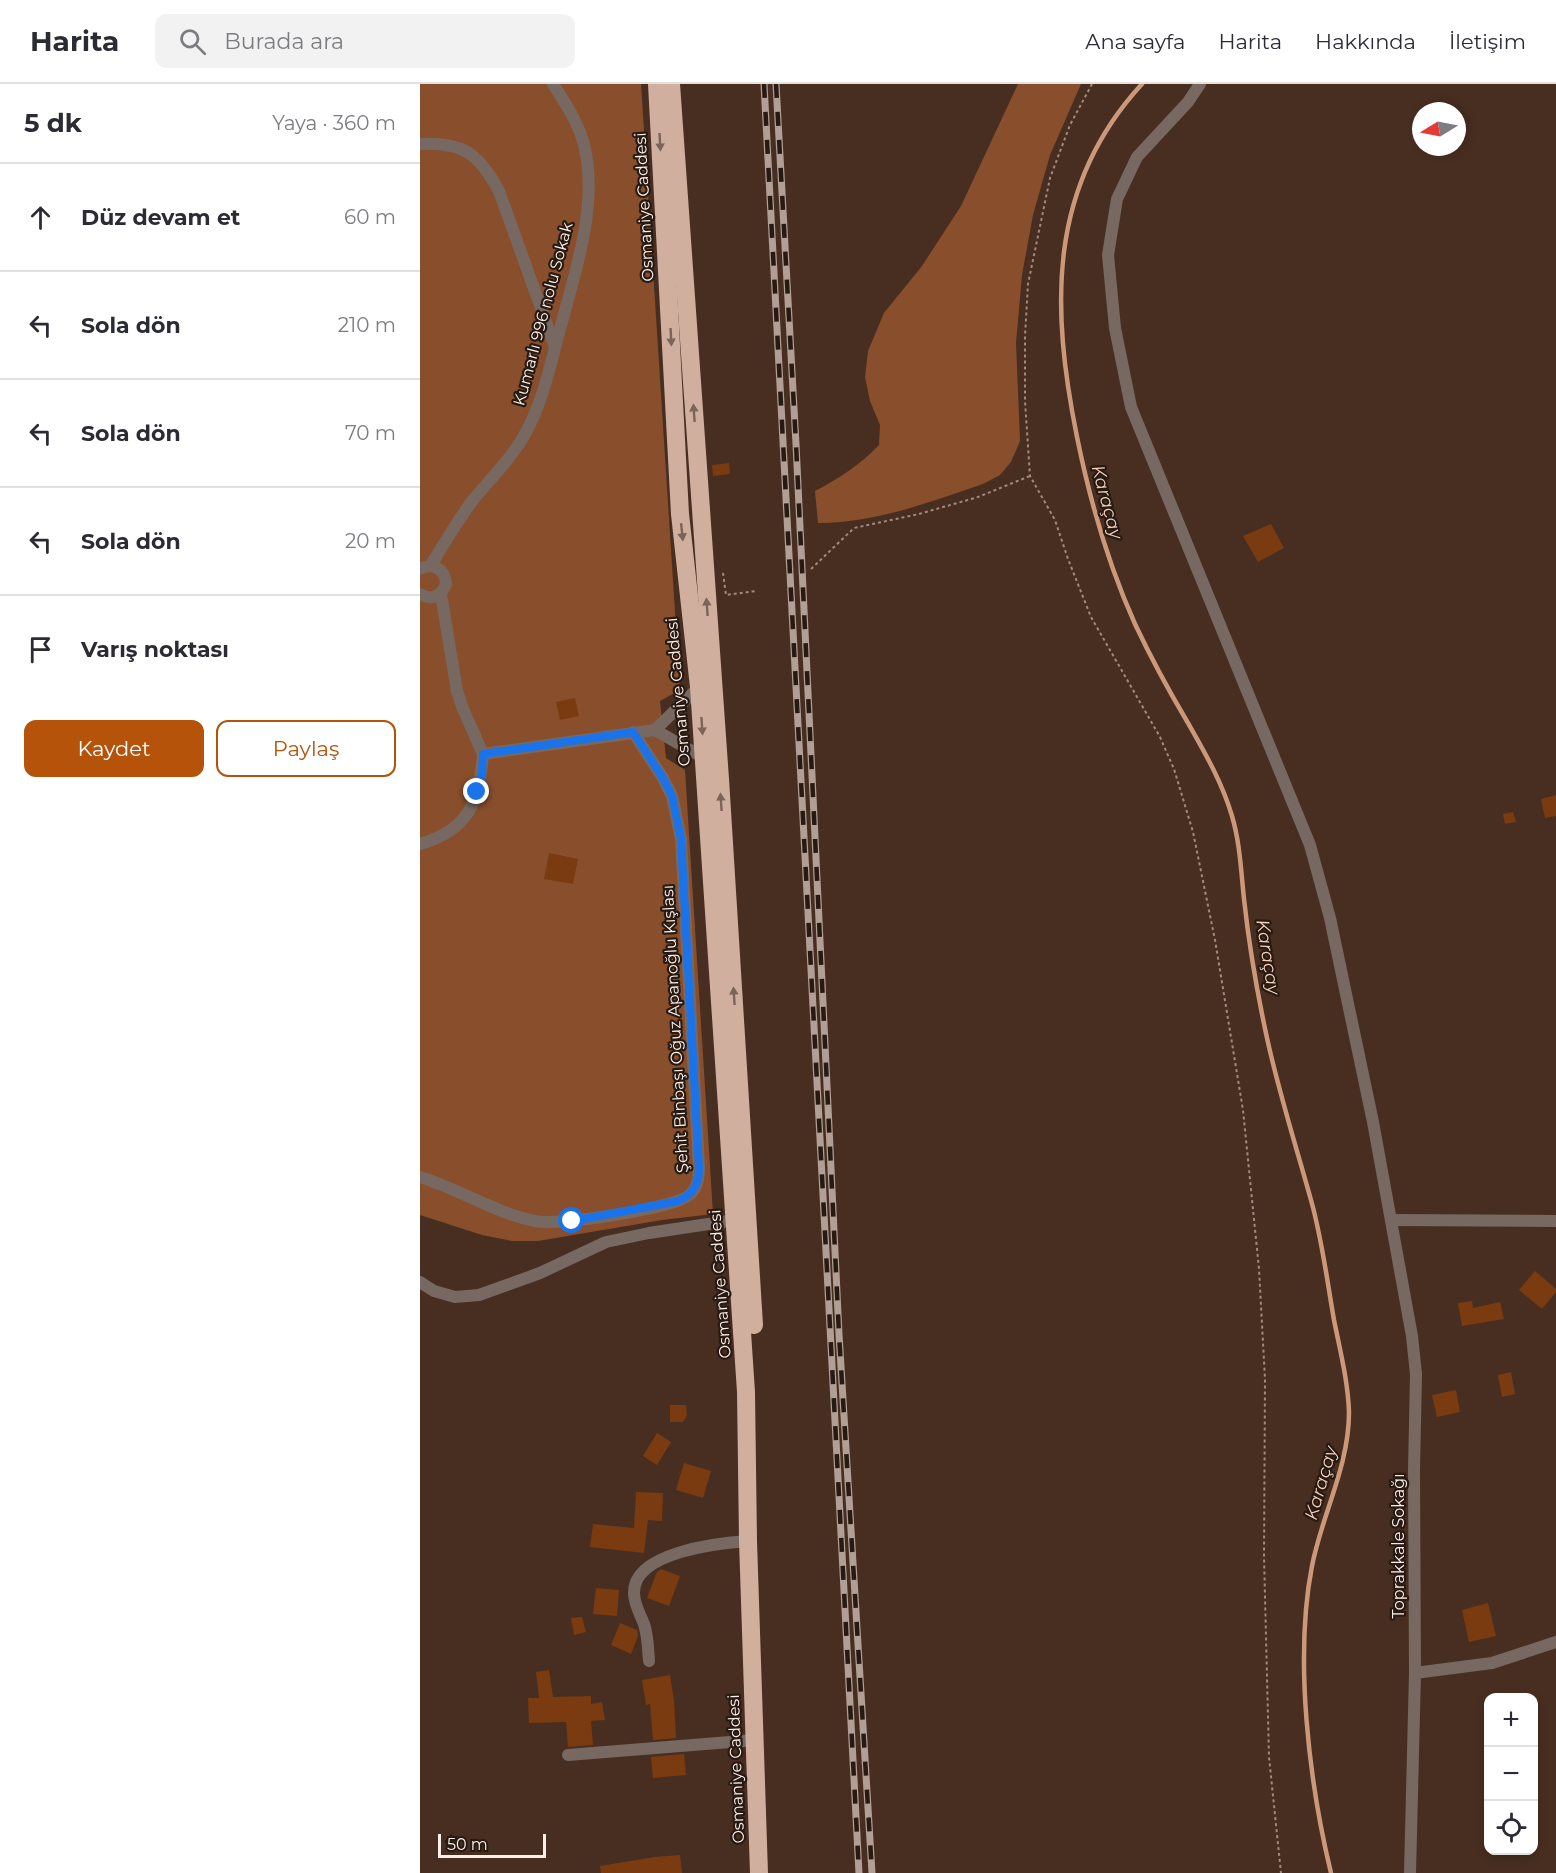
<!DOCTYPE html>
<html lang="tr">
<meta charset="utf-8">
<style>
:root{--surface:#fff;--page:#f2f2f3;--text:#2b2b33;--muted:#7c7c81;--line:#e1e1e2;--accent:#b45309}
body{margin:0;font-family:Montserrat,sans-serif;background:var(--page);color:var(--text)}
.controls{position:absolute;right:18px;bottom:18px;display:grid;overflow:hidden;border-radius:12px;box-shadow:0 3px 9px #0003}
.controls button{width:54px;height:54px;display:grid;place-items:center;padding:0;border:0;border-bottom:2px solid var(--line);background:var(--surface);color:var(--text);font:30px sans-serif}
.compass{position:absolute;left:992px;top:18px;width:54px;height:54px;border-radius:50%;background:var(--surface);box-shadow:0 3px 9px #0003;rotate:260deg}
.scale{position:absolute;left:18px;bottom:15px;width:108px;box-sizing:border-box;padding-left:6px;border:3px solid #fdefe7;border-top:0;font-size:16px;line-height:21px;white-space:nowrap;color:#fdefe7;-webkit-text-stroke:4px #261a13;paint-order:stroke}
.stop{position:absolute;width:18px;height:18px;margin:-14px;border:4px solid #1a73e8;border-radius:50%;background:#fff}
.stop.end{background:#1a73e8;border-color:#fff;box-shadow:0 2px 6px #0008}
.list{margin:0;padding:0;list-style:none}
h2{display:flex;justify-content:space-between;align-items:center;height:78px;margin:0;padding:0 24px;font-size:26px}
h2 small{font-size:20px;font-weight:400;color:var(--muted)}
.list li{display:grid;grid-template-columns:39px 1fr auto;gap:18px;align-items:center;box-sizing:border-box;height:108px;padding:0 24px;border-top:2px solid var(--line)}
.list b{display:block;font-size:22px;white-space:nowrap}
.list em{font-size:20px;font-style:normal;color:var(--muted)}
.actions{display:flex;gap:12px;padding:18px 24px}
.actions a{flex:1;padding:14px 0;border:2px solid var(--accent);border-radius:12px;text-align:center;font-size:21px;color:var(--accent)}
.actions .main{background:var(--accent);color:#fff}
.icon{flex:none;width:33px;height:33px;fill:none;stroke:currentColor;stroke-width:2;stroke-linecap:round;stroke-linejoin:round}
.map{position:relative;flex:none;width:1136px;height:1789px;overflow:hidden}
header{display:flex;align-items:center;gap:36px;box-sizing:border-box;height:84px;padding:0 30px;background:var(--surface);border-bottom:2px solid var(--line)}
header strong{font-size:28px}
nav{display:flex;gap:33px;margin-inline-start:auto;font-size:21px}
.search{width:420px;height:54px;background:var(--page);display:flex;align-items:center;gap:15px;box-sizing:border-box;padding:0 21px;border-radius:12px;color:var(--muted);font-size:22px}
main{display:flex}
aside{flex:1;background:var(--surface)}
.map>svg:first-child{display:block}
</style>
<header>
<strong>Harita</strong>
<div class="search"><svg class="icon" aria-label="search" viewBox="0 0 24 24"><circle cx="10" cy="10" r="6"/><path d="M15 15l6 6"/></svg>Burada ara</div>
<nav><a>Ana sayfa</a><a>Harita</a><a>Hakkında</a><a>İletişim</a></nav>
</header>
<main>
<aside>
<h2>5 dk<small>Yaya · 360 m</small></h2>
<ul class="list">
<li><svg class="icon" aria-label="ahead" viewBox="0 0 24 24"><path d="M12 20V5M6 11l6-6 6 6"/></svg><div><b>Düz devam et</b></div><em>60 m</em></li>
<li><svg class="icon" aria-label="left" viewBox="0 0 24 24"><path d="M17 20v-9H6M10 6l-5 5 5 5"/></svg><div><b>Sola dön</b></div><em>210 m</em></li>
<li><svg class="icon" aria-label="left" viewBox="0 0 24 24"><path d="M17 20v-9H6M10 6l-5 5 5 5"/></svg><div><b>Sola dön</b></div><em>70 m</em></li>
<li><svg class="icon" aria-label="left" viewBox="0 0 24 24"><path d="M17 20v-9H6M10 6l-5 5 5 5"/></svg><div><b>Sola dön</b></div><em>20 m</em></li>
<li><svg class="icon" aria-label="arrive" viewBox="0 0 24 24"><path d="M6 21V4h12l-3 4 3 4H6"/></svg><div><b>Varış noktası</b></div></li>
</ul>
<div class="actions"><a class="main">Kaydet</a><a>Paylaş</a></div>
</aside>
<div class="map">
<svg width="1136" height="1789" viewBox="0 0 1136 1789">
<rect width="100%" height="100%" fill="#482e20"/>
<!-- green -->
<g fill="#894f2c">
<polygon points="0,0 221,0 260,606 240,617 246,674 265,686 293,1130 242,1136 118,1157 92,1157 62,1151 0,1131"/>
<path d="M598 0H661L630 71 613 131 602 191 596 259 600 357 591 378 580 391 563 400C510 418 455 439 398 439L395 407C418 395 440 381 459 361L460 341 450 317 445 293 448 267 464 229 502 182 541 122Z"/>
</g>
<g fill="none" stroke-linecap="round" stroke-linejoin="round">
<!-- stream -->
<path stroke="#cc987a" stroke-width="4.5" d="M722 0C627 103 631 224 657 353 670 417 688 480 715 540 731 574 749 607 768 639 785 669 802 698 812 732 820 759 821 787 824 815 829 861 837 908 847 954 859 1009 876 1062 891 1116 902 1155 907 1196 914 1236 920 1266 928 1297 929 1328 929 1383 902 1430 892 1482 874 1574 889 1698 911 1789"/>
</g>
<!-- building -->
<g fill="#7a3b10">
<polygon points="309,379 310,390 293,392 292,381"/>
<polygon points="851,440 864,464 838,478 823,452"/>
<polygon points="155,614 159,632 140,636 136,618"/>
<polygon points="1136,711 1136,732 1125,734 1121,715"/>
<polygon points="1093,728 1096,738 1085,740 1083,730"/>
<polygon points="129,769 158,775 153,800 124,795"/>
<polygon points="1115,1187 1136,1205 1136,1208 1122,1225 1099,1206"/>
<polygon points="1052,1217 1053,1224 1080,1218 1084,1235 1042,1242 1038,1219"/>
<polygon points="1091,1288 1095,1310 1082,1313 1078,1291"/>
<polygon points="1036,1306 1040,1328 1017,1333 1012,1311"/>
<polygon points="250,1321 266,1321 267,1331 263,1338 250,1338"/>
<polygon points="237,1349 251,1358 237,1381 223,1372"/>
<polygon points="264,1379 291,1387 283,1414 256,1406"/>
<polygon points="216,1408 243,1409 242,1437 228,1436 224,1469 170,1463 173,1440 214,1444"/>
<polygon points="241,1485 260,1492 249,1522 227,1514 237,1488"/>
<polygon points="176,1504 199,1506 197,1532 173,1530"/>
<polygon points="1068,1519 1076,1552 1049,1558 1042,1526"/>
<polygon points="162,1533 166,1548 154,1551 151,1534"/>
<polygon points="200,1539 217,1546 218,1552 211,1570 191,1561"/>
<polygon points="129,1586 133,1613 171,1612 171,1620 182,1618 185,1636 171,1637 173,1661 148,1663 146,1638 109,1639 108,1614 119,1614 116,1588"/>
<polygon points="250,1591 254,1617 256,1654 233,1656 230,1620 226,1621 222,1596"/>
<polygon points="264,1670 266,1691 233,1694 231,1673"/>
<polygon points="260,1771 262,1789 181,1789 180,1782 235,1773"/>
</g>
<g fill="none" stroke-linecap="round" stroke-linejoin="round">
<!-- path -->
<g stroke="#9f8b7f" stroke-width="2" stroke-dasharray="3 3" stroke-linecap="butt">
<polyline points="672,0 650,41 630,94 608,200 605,252 605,317 610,392 635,436 648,475 671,533 740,653 754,685 773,748 795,856 823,1026 839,1185 845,1295 844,1473 849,1673 861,1789"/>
<polyline points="391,485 434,444 499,430 558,413 610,392"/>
<polyline points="303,489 306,511 336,507"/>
</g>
<!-- street -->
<g stroke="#776962" stroke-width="12">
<polyline points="780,0 768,18 717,73 697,115 688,171 695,244 711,323 890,761 910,834 953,1038 992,1252 996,1290 994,1386 995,1589 990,1789"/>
<path d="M0 60C44 58 59 70 79 107L135 263"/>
<path d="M11 481C24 460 37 437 53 416 71 394 93 373 106 348 123 317 130 282 139 249 154 191 178 125 165 65 160 41 146 20 133 0"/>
<path d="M0 485C13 478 25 485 26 500 22 512 11 517 0 510"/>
<polyline points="21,510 37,607 43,625 63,670"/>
<polyline points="279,603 235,646 284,674"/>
<path d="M0 760C49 746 59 718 63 670L235 646"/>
<path d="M0 1093C39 1105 75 1129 115 1137 137 1142 250 1125 268 1112 277 1106 279 1095 279 1084L261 755 252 712 243 694 213 648"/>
<polyline points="971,1136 1136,1137"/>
<polyline points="0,1198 14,1207 35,1213 59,1211 120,1189 186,1158 229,1149 315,1136"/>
<path d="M229 1577C228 1565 228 1552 224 1540 220 1530 214 1520 214 1509 213 1468 299 1459 328 1457"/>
<polyline points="995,1589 1072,1579 1136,1558"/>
<polyline points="148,1671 335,1656"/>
</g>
<!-- highway -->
<g stroke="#d0af9e" stroke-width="18">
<polyline points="237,0 260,430 279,603 326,1308 328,1457 339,1789"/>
<polyline points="251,0 300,695 334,1241"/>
</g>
<!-- rail casing -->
<g stroke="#b19e94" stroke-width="7">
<g id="rail">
<polyline points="344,0 439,1789"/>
<polyline points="356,0 376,360 419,1250 452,1789"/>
</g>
</g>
<!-- rail -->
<use href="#rail" stroke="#261a13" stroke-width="4.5" stroke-dasharray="14" stroke-linecap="butt"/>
</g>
<!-- one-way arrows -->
<defs><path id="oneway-solid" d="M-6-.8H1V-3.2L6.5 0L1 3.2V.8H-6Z" transform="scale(1.5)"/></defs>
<g fill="#7b6458">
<use href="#oneway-solid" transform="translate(240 58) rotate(87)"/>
<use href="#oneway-solid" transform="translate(251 253) rotate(87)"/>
<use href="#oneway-solid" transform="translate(274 329) rotate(-94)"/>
<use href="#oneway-solid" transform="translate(262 448) rotate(84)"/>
<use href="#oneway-solid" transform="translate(287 523) rotate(-94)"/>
<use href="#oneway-solid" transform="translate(282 642) rotate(86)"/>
<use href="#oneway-solid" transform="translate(301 718) rotate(-94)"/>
<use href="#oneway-solid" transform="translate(314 912) rotate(-94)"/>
</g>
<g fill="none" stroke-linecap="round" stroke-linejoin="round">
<!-- route -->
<path stroke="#1a73e8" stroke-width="8" d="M57 708 62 691 63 670 213 648 243 694 252 712 261 755 279 1084C279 1101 273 1110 258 1117L152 1137"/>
</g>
<g text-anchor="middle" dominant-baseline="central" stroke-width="4.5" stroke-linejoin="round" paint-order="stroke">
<!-- street labels -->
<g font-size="16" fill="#fdefe7" stroke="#261a13">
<text transform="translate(224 123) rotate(-93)">Osmaniye Caddesi</text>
<text transform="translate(123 230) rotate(-75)">Kumarlı 996 nolu Sokak</text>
<text transform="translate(258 608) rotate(-95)">Osmaniye Caddesi</text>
<text transform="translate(255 945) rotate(-93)">Şehit Binbaşı Oğuz Apanoğlu Kışlası</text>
<text transform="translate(300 1200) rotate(-94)">Osmaniye Caddesi</text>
<text transform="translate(978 1462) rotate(-90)">Toprakkale Sokağı</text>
<text transform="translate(316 1685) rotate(-92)">Osmaniye Caddesi</text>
</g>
<!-- water labels -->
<g font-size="18" font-style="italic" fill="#f5cdb8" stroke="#261a13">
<text transform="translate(687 418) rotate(75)">Karaçay</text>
<text transform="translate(848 873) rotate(81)">Karaçay</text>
<text transform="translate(901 1399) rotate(-74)">Karaçay</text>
</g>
</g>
</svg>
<div class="controls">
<button>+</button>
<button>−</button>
<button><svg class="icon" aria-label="locate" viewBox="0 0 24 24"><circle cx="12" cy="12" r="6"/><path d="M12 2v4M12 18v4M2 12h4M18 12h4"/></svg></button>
</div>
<svg class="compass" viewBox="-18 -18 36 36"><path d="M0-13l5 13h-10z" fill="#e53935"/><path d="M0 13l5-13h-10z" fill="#7c7c81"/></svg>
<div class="scale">50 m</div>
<div class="stop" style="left:152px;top:1137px"></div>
<div class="stop end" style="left:57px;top:708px"></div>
</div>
</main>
